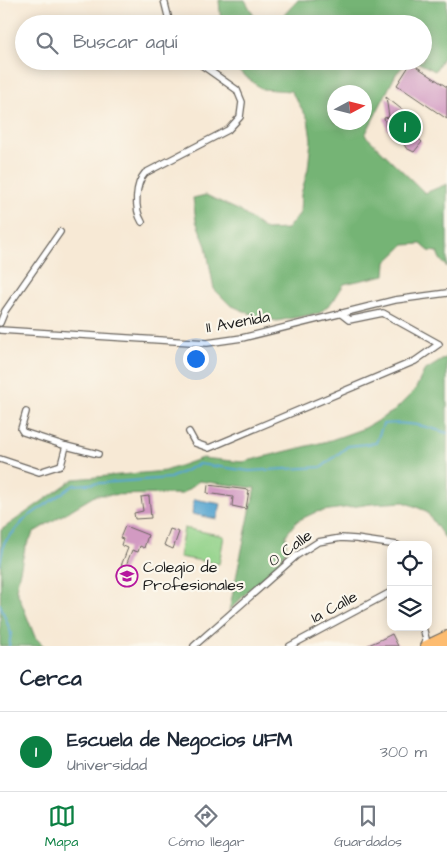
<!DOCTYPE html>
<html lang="es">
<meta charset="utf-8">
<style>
:root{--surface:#fff;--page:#f2f2f3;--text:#1f2937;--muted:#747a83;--line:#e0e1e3;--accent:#0b8043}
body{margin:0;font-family:"Architects Daughter",sans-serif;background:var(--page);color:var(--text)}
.controls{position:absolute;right:15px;bottom:15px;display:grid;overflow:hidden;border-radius:10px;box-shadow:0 2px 12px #0003}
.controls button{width:45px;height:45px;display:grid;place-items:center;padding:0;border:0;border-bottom:1px solid var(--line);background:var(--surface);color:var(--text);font:25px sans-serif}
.compass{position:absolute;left:327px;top:85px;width:45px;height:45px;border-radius:50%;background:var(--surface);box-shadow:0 2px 12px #0003;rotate:83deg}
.you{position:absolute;left:195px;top:358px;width:18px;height:18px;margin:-12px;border:4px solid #fff;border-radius:50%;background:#1a73e8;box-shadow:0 0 0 8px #1a73e833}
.badge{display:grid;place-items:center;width:32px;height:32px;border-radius:50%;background:var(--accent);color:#fff;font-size:16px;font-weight:700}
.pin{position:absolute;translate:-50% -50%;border:2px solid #fff;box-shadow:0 1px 5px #0006}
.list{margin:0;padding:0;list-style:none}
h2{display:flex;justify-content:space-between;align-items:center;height:65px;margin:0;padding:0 20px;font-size:21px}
h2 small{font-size:16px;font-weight:400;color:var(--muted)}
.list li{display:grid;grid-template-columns:32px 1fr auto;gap:15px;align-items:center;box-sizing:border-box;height:80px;padding:0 20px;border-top:1px solid var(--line)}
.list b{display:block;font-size:19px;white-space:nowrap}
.list p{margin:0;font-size:16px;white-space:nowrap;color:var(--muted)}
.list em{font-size:16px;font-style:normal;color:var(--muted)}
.icon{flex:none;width:28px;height:28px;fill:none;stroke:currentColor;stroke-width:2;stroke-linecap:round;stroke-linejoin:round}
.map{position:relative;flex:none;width:447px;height:646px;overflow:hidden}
.search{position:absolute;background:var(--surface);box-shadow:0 2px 12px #0003;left:15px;right:15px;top:15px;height:55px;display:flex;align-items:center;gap:12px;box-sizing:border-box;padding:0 18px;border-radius:28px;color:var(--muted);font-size:19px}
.sheet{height:145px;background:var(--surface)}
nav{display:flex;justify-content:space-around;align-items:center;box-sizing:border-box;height:70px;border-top:1px solid var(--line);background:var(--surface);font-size:14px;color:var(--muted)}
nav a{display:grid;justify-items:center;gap:2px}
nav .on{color:var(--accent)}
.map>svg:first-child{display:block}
</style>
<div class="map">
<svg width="447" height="646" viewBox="0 0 447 646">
<rect width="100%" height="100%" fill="#fbf7ec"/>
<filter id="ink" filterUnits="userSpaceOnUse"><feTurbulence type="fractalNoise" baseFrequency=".02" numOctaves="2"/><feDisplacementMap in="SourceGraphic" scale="10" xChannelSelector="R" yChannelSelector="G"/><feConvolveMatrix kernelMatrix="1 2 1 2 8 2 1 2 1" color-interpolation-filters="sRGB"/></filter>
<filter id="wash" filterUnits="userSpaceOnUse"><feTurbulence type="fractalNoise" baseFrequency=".0096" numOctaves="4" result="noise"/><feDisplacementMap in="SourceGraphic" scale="20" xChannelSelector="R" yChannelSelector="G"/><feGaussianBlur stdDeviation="1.12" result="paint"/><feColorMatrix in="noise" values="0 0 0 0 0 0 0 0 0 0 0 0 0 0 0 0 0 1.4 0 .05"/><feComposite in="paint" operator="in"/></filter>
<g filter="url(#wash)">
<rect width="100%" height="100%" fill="#f7e9d5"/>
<!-- green -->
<polygon fill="#92d289" stroke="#577752" points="184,528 224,536 219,564 179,557"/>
<!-- forest -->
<g fill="#75b475" stroke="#486848" fill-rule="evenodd">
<polygon points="219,0 245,0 258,23 281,18 298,0 447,0 447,51 435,71 415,61 423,61 423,24 221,24"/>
<path d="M225 61H408L396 74 365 135 425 193 447 184V267L440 259 437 252 429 251 421 244 404 245 386 262 385 275 344 284 334 300 320 313 277 321 258 317 230 305 214 289 206 246 196 221 193 198 206 195 240 211 266 230 287 229 300 213 301 194 308 169 311 140 308 119 291 91 262 89ZM364 92V122H334V92Z"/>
<polygon points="447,357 447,541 426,511 404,502 371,504 316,512 297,521 286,535 286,551 274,569 253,586 229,611 255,488 199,481 182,494 96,495 34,532 25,548 16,589 35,637 44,646 0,646 1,530 74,479 165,471 202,458 243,462 328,441 365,428 394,411 415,390 424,371"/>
</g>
<!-- water -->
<polygon fill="#57a5d0" stroke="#3a6076" points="194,499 221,504 217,519 192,514"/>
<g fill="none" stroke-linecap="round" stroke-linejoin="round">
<!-- stream -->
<g stroke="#57a5d0" stroke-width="2">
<path d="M0 564 4 543 26 518 74 485 170 478 199 464 249 471 322 467 348 446 376 443 383 424C406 421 425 426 447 433"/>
<polyline points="0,604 11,633 9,646"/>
</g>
</g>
<g id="blocks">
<!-- building -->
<g fill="#d29ac2">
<polygon points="411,63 447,87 447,119 397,85"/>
<polygon points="386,97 419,123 412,132 422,142 414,152 406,148 403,142 387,129 384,118 389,117"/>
<polygon points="208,485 249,490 246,509 232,506 233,497 207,493"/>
<polygon points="149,496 151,518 135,519 134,513 143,511 141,497"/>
<polygon points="125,526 148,535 144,548 140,546 138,552 132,550 121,578 117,576 128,548 121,545 123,539 120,538"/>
<polygon points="170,529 179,532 173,549 164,545"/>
<polygon points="392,634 398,646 366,646 380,640"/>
</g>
</g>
</g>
<g filter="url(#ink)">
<use href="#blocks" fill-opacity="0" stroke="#69645d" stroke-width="1"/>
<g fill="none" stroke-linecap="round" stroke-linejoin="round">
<!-- street casing -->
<g stroke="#69645d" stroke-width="8">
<g id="street">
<polyline points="164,0 170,24"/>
<path d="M142 222C134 209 135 184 145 173L228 130 240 117 242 102 237 90 196 61"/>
<polyline points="0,323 5,311 60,232"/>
<polyline points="0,330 207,343 242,338 395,300 447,293"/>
<polyline points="189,432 195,443 209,448 415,361 439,344 383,313 349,320 340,313"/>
<polyline points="66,446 98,454"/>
<polyline points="0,459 39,472 61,465 66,446 23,432 21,429 26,412"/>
<polyline points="423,627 426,639 425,646"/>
<polyline points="194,646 296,556 318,542 341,538 356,539 397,545"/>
<polyline points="290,646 391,592"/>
</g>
</g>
<!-- primary casing -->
<g stroke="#69645d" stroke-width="12">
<g id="primary">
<polyline points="426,646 447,636"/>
<polyline points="442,646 447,644"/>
</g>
</g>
<!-- street -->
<use href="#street" stroke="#fff" stroke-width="5.5"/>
<!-- primary -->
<use href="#primary" stroke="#fdbc6f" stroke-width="10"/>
</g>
</g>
<!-- icons -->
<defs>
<g id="university-ring" transform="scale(1.125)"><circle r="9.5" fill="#fbf7ec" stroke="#b5179e" stroke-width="1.5"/><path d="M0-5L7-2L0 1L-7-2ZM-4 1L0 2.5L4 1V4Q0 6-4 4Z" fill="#b5179e"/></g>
</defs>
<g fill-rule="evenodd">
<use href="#university-ring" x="127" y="576"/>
</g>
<g text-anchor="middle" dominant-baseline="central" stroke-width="4.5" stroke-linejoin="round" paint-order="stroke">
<!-- street labels -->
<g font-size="16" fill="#1c1c1c" stroke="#fbf7ec">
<text transform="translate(238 322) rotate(-10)">11 Avenida</text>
<text transform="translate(290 548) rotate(-36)">0 Calle</text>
<text transform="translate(334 607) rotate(-28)">1a Calle</text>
</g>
<!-- poi labels -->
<g font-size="16" fill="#1c1c1c" stroke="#fbf7ec" text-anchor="start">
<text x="143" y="567">Colegio de<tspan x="143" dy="18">Profesionales</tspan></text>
</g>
</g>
</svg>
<div class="controls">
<button><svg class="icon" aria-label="locate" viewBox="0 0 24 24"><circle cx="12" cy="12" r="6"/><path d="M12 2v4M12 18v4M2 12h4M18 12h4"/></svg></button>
<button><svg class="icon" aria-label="layers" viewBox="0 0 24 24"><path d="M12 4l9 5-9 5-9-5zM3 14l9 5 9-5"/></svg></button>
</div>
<svg class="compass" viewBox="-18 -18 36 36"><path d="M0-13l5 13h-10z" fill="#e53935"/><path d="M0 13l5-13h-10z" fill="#747a83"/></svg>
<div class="you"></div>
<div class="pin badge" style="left:405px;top:127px">1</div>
<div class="search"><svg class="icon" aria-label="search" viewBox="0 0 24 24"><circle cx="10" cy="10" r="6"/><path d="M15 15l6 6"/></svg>Buscar aquí</div>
</div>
<section class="sheet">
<h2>Cerca<small></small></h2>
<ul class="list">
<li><span class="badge">1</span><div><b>Escuela de Negocios UFM</b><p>Universidad</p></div><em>300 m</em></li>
</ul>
</section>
<nav>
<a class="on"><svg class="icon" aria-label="map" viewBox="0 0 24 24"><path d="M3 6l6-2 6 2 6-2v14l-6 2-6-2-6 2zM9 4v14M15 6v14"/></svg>Mapa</a>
<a><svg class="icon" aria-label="directions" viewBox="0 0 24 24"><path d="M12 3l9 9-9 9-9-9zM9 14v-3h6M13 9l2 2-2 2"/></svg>Cómo llegar</a>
<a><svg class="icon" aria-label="saved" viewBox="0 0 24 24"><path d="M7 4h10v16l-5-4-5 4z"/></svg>Guardados</a>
</nav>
